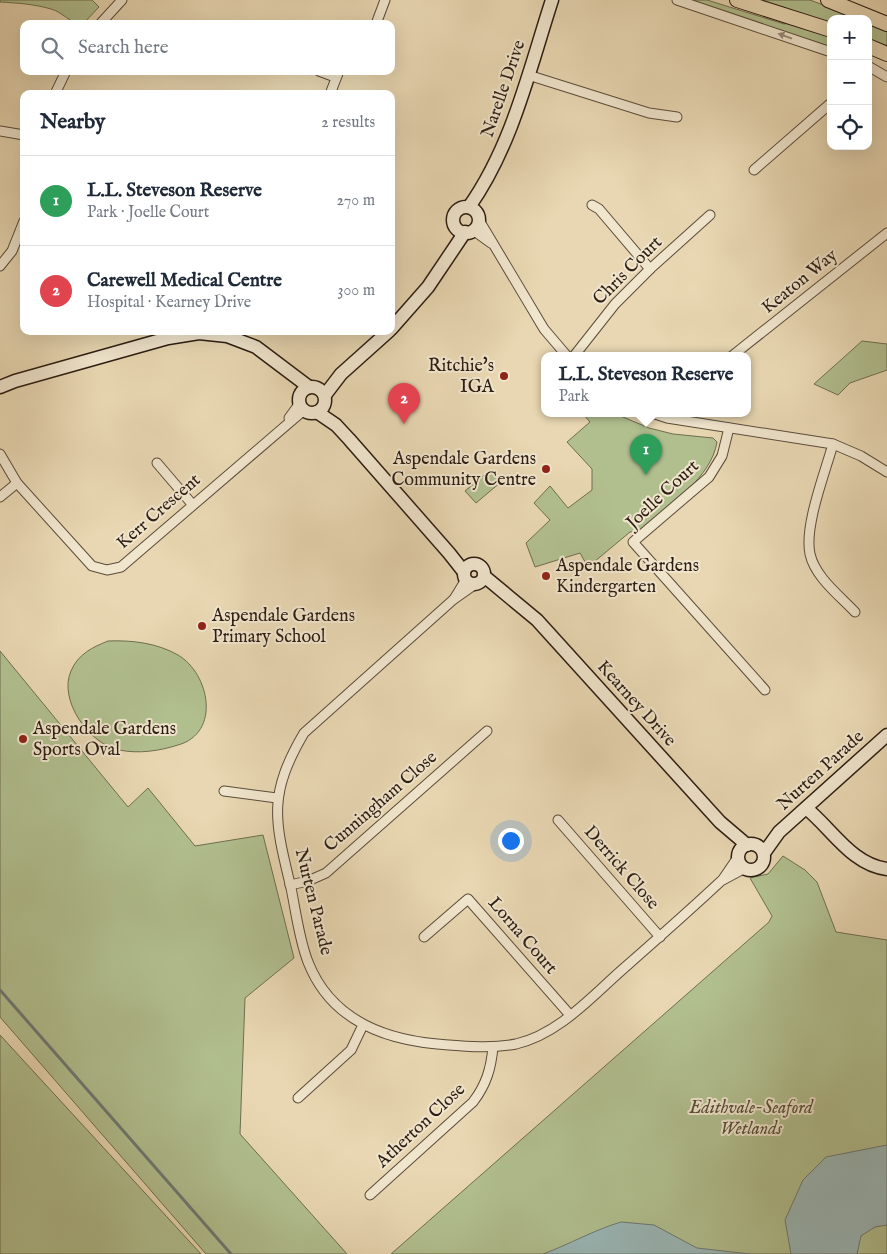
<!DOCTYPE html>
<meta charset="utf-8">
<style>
:root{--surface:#fff;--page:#f2f2f3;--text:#1f2937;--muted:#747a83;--line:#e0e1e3;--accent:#db2777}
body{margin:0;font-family:"IM FELL English",serif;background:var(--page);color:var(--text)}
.controls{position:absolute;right:15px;top:15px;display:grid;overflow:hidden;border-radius:10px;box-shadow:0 5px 20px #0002}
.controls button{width:45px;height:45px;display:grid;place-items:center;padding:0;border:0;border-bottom:1px solid var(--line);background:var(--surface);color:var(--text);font:25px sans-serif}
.you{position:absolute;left:510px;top:840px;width:18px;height:18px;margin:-12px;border:4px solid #fff;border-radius:50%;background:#1a73e8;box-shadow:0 0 0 8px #1a73e833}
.badge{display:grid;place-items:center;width:32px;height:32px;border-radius:50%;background:var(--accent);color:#fff;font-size:16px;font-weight:700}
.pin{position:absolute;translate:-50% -41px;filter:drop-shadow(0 1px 2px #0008)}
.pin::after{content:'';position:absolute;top:26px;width:18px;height:15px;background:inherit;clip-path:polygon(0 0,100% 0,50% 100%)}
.popup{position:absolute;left:541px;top:352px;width:210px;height:65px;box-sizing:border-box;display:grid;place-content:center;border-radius:10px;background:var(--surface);filter:drop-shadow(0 1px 4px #0005);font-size:16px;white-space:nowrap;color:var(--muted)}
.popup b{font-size:19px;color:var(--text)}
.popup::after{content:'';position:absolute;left:50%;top:100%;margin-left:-10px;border:10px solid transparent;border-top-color:var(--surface)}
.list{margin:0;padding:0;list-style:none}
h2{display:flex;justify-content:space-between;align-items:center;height:65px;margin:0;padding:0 20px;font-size:21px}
h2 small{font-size:16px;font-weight:400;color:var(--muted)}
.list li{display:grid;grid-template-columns:32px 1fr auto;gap:15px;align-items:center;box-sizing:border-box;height:90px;padding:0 20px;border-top:1px solid var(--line)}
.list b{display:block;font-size:19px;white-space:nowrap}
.list p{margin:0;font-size:16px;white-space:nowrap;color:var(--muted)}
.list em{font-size:16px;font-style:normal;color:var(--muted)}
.icon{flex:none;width:28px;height:28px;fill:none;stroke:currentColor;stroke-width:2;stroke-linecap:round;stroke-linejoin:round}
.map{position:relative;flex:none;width:887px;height:1254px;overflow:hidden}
.search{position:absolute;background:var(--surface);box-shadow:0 5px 20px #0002;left:20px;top:20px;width:375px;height:55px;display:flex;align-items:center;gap:12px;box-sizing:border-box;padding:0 18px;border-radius:10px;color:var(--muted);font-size:19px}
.panel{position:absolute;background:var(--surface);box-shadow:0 5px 20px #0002;left:20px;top:90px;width:375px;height:245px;border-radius:10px}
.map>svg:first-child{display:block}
</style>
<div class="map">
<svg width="887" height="1254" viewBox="0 0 887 1254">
<rect width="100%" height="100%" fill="#e8d7b2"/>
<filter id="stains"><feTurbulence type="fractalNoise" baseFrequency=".004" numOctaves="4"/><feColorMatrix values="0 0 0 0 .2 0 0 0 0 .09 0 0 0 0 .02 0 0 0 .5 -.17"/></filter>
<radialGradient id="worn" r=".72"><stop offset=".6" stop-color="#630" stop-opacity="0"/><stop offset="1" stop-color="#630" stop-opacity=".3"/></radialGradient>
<!-- green -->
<g fill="#b1bf8f" stroke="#6e6e50">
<path d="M0 0H92L99 7 83 24C70 24 63 12 51 9 34 4 17 3 0 2Z"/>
<polygon points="690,0 707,0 784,24 789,23 831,37 831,48"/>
<polygon points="754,0 810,0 860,19 831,19 831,25"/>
<polygon points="868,22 887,30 887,50 868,41"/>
<polygon points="862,341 887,344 887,370 850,383 838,395 814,384"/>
<path d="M583 414H616L649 428 673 434 713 438 717 442C711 478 671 503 646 526L640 531 630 532 588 567 580 553 535 567 526 543 550 520 534 503 550 486 568 508 592 490V469L567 442 590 422Z"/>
<polygon points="490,470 501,482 476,503 465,491"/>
<path d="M108 641C132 640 157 643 178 655 210 674 221 733 178 745 159 751 139 754 119 750 89 744 58 700 71 671 78 654 93 647 108 641Z"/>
<polygon points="0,651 128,807 148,788 195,846 263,835 294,958 245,998 240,1134 347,1254 206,1254 0,1017"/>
<polygon points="783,856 805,870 817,882 836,932 887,940 887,1254 391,1254 769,922 772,916 750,878 768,874"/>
<polygon points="0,1035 201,1254 0,1254"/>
</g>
<!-- water -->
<g fill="#9ab7b6" stroke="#6e7974">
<polygon points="887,1145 887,1225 875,1227 861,1236 857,1254 791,1254 785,1220 803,1180 826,1157"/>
<path d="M621 1222 654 1225 697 1248 750 1254H543C570 1244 594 1230 621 1222Z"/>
</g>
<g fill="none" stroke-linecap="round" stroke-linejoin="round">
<!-- stream -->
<polyline stroke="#6e7974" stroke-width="3" points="0,990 231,1254"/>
<!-- street casing -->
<g stroke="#5b4b3a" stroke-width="11">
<g id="street">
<polyline points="677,0 831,52"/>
<polyline points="100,24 122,0"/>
<polyline points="376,24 385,0"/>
<polyline points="868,66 887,77"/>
<polyline points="319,71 335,77"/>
<polyline points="528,75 649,113 677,117"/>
<polyline points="55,94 66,71"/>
<polyline points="330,94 339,71"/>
<polyline points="0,131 24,135"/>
<polyline points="754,170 831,103"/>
<polyline points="592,205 599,209 650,269"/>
<polyline points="479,220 544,329 567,356"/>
<polyline points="473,230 491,243"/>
<polyline points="0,266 12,251 24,221"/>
<polyline points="574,356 615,304 650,269 710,215"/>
<polyline points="732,356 887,233"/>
<polyline points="655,414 667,418 833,444 861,456 887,472"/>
<polyline points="289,418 300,403"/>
<polyline points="729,428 722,456 709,477 633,542 765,690"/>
<path d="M833 444C825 473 804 526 810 554 815 577 840 596 855 612"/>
<polyline points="0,454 17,483 92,566 107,570 121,567 304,410"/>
<polyline points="157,463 192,504"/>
<polyline points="0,497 17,483"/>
<path d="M474 585 454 599 304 733C267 796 275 821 291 888 296 912 299 939 308 962 330 1018 381 1039 437 1044 463 1046 490 1049 516 1044 559 1034 591 997 623 969 656 940 689 911 721 881L745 868"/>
<polyline points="454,599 465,581"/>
<polyline points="224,791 277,798"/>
<polyline points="558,820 660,937"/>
<polyline points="723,879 738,857"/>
<polyline points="290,885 308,881 326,873 487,731"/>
<polyline points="424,937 468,899 570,1015"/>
<polyline points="298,1098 351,1050 363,1025"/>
<path d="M370 1195 473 1102C486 1085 491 1069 493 1047"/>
</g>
</g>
<!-- secondary casing -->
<g stroke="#2c1c12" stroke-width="15">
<g id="secondary">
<path d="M469 207C512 146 529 71 552 0"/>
<circle cx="466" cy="220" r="13"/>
<polyline points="391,329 428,287 465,232"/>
<circle cx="312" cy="400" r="13"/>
<polyline points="0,387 15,381 168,338 199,333 227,336 256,347 309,387"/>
<polyline points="325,395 341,374 389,331"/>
<polyline points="317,412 336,425 349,439 449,553 464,572"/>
<circle cx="474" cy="574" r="10"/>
<polyline points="484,576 537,620 720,822 747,845"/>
<path d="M806 808C832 829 852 865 887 869"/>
<circle cx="751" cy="857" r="13"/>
<polyline points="764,853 779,832 887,735"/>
</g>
</g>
<!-- primary casing -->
<g stroke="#2c1c12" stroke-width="16">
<g id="primary">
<polyline points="737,0 831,30"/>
<polyline points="828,0 887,24"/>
<polyline points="868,46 887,54"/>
</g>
</g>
<!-- street -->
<use href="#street" stroke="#f0e5cd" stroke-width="9"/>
<!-- secondary -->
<use href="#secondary" stroke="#f0e5cd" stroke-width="12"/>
<!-- primary -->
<use href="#primary" stroke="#e8d7b2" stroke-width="14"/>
</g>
<!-- one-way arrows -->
<defs><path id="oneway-solid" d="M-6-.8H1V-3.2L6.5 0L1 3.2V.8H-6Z" transform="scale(1.25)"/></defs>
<use fill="#988b79" href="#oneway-solid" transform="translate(785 36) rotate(-160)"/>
<!-- markers -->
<g fill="#8f2418" stroke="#f0e5cd" stroke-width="2">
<circle cx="504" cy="376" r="5"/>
<circle cx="546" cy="469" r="5"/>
<circle cx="546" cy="576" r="5"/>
<circle cx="202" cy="626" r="5"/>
<circle cx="23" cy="739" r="5"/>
</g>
<g text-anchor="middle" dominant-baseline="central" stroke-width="4" stroke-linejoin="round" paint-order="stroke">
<!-- street labels -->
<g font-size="18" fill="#2c1c12" stroke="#f0e5cd">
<text transform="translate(504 89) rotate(-71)">Narelle Drive</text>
<text transform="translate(628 271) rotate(-45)">Chris Court</text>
<text transform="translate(800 282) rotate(-39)">Keaton Way</text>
<text transform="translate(663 495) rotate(-43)">Joelle Court</text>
<text transform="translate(159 512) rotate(-41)">Kerr Crescent</text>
<text transform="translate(636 704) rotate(48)">Kearney Drive</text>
<text transform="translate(821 771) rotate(-42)">Nurten Parade</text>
<text transform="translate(381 802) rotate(-41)">Cunningham Close</text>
<text transform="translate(621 868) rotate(49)">Derrick Close</text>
<text transform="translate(313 902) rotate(76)">Nurten Parade</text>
<text transform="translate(522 936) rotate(49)">Lorna Court</text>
<text transform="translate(421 1126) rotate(-43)">Atherton Close</text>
</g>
<!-- poi labels -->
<g font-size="18" fill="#2c1c12" stroke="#f0e5cd" text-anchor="start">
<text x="494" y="366" text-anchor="end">Ritchie's<tspan x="494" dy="21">IGA</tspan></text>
<text x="536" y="459" text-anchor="end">Aspendale Gardens<tspan x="536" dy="21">Community Centre</tspan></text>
<text x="556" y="566">Aspendale Gardens<tspan x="556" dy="21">Kindergarten</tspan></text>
<text x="212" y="616">Aspendale Gardens<tspan x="212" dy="21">Primary School</tspan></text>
<text x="33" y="729">Aspendale Gardens<tspan x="33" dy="21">Sports Oval</tspan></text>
</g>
<!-- park labels -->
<g font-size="18" font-style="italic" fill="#544d38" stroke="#f0e5cd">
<text x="751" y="1108">Edithvale-Seaford<tspan x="751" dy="21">Wetlands</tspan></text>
</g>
</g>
<rect width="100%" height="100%" filter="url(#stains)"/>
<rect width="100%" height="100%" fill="url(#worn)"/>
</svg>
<div class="controls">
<button>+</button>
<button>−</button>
<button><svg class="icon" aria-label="locate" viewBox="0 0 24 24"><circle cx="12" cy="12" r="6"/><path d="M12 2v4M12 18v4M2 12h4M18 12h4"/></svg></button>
</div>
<div class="you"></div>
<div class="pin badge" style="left:646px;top:475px;background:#2e9e5b">1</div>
<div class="popup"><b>L.L. Steveson Reserve</b>Park</div>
<div class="pin badge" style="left:404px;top:424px;background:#e0444e">2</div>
<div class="search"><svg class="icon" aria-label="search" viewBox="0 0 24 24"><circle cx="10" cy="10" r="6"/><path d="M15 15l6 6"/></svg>Search here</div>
<section class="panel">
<h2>Nearby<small>2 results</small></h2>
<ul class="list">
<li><span class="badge" style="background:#2e9e5b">1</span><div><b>L.L. Steveson Reserve</b><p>Park · Joelle Court</p></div><em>270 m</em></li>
<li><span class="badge" style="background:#e0444e">2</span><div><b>Carewell Medical Centre</b><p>Hospital · Kearney Drive</p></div><em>300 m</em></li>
</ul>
</section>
</div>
